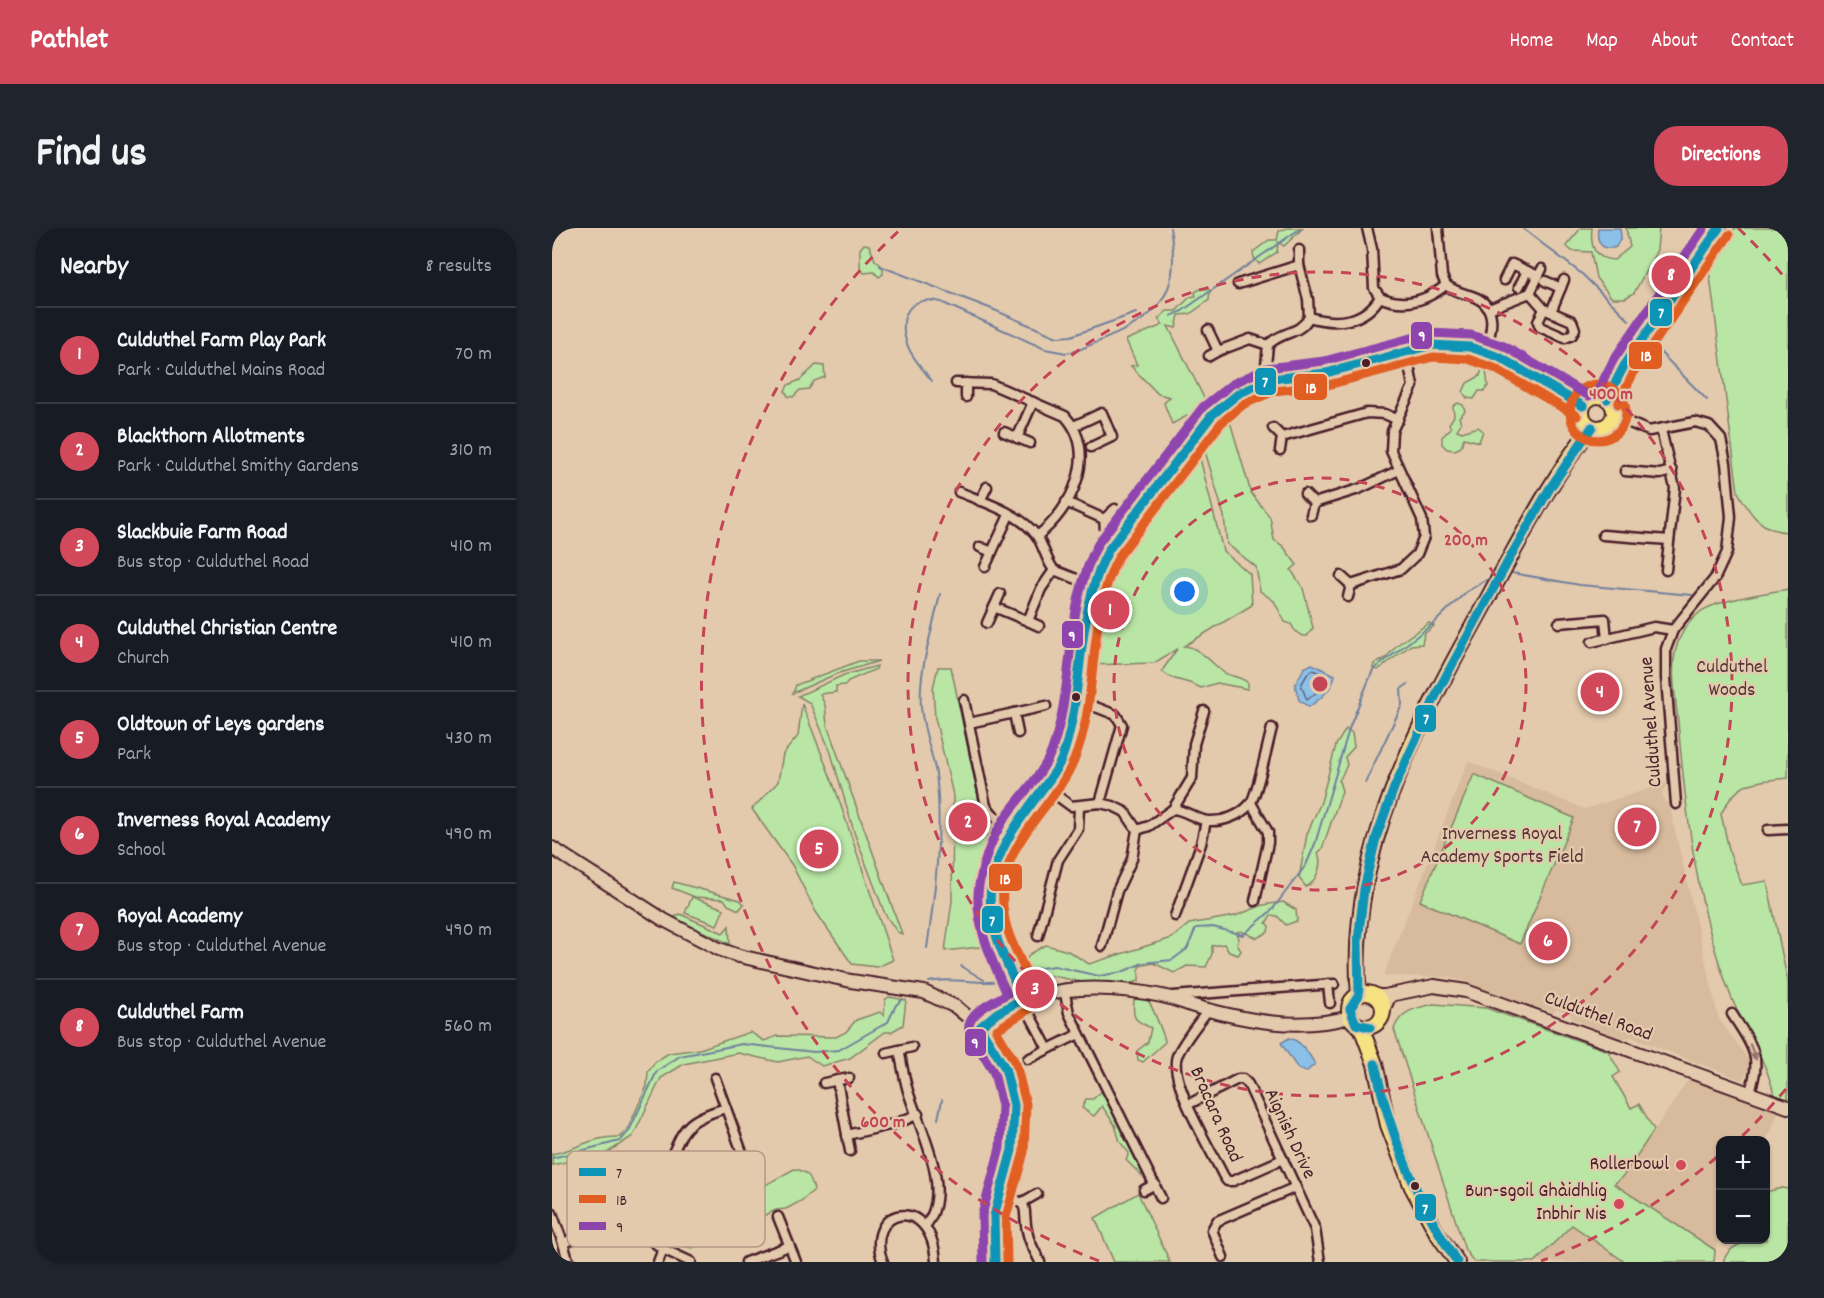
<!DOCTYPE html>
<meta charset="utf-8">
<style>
:root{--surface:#171b24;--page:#20242c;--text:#f1f3f6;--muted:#9ea1a6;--line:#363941;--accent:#d1495b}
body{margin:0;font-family:Dekko,sans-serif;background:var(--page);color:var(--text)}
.controls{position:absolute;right:18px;bottom:18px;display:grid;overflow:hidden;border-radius:12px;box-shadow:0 2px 4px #0004}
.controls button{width:54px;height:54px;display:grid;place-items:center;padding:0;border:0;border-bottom:2px solid var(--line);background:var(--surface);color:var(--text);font:30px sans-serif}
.you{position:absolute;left:633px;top:364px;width:21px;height:21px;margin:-15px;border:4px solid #fff;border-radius:50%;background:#1a73e8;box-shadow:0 0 0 9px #1a73e833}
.badge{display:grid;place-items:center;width:39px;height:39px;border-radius:50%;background:var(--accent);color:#fff;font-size:20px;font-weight:700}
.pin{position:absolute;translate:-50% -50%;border:3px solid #fff;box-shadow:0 2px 6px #0006}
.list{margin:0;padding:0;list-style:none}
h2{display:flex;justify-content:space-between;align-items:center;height:78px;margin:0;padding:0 24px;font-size:26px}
h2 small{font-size:20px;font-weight:400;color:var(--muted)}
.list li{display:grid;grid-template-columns:39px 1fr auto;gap:18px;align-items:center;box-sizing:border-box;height:96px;padding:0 24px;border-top:2px solid var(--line)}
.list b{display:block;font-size:22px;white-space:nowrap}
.list p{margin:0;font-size:20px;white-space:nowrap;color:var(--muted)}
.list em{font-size:20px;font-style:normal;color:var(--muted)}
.map{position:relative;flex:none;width:1236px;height:1034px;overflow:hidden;border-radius:24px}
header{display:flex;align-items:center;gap:36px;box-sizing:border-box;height:84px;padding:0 30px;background:var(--accent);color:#fff}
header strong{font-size:28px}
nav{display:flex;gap:33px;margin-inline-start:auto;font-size:21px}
.intro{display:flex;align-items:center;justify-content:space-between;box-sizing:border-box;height:144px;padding:0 36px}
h1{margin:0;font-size:42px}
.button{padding:15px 27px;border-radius:24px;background:var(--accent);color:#fff;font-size:21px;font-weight:700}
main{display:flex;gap:36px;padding:0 36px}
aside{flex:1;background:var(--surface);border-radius:24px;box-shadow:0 2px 4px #0004}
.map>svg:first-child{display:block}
</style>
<header>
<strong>Pathlet</strong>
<nav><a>Home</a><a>Map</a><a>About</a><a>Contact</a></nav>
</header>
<div class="intro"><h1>Find us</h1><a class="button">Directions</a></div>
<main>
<aside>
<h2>Nearby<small>8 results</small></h2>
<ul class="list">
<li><span class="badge">1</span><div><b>Culduthel Farm Play Park</b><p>Park · Culduthel Mains Road</p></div><em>70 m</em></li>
<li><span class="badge">2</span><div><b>Blackthorn Allotments</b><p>Park · Culduthel Smithy Gardens</p></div><em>310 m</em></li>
<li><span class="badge">3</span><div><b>Slackbuie Farm Road</b><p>Bus stop · Culduthel Road</p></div><em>410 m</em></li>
<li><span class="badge">4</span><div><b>Culduthel Christian Centre</b><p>Church</p></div><em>410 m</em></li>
<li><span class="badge">5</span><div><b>Oldtown of Leys gardens</b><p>Park</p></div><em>430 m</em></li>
<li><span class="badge">6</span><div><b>Inverness Royal Academy</b><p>School</p></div><em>490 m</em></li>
<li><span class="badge">7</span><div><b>Royal Academy</b><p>Bus stop · Culduthel Avenue</p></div><em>490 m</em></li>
<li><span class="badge">8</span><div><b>Culduthel Farm</b><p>Bus stop · Culduthel Avenue</p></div><em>560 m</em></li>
</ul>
</aside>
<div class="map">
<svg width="1236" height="1034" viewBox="0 0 1236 1034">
<rect width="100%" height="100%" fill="#e4caac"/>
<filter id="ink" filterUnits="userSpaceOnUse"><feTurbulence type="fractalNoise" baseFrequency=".0167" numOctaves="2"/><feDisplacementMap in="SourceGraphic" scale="12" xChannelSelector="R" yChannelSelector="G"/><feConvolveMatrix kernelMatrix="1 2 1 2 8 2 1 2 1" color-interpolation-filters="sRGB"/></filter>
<g filter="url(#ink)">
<!-- built -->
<g fill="#d8bb9d">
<polygon points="916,533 1033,581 1118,554 1110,563 1112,573 1117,576 1167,791 1197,832 1197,841 1190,852 1079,809 1069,811 1020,791 1019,787 1005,781 1002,784 967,774 911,753 896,749 831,748"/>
<polygon points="1138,849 1227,883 1214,913 1168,912 1168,1010 1163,1022 1162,1034 983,1034 1072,947"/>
</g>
<!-- green -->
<g fill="#b9e6a4" stroke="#828268" stroke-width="1.5">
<polygon points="735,0 751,0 732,18 726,14 725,24 707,36 702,30 701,24 717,12 725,12 727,3"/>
<path d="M1029 0H1040C1038 18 1042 31 1062 32L1078 19 1074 0H1107L1105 22 1082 65 1073 70H1060L1044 50 1039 24 1020 23 1014 18Z"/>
<path d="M1183 0H1236V304C1209 303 1198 286 1186 264L1157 41Z"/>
<polygon points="312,16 317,17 323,32 331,39 331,46 327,49 322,44 312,45 308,40 308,21"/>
<polygon points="650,60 658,62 657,72 638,86 627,87 624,100 616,98 654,174 652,179 620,196 612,175 618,169 606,166 579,138 585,137 574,112 611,97 606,91 615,83 624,83 638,69 644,68 643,64"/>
<polygon points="264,137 272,138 273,149 262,153 257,161 248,162 241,169 236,168 233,163 236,157 248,152"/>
<polygon points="930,141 934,142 936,158 932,163 927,163 922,171 915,170 911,164 915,155 928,148"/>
<polygon points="906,175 911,177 913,183 907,189 909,195 905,202 910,204 926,199 931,203 927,214 912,210 909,219 903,222 895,221 890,216 890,209 899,200 897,196 902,188 901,178"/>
<path d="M677 190 699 265 718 289 722 312 731 318 745 337 739 342 751 360 761 400 755 408C748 409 742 403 739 396L733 394 722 373 708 363 704 339 675 316 672 288 653 223Z"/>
<path d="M647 226 671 323 698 346 700 377 632 418C645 418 660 435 671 444 678 449 689 448 696 455V461L665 455 649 460C634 451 623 455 610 443L625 421 602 435 537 437 546 367 557 338Z"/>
<path d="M1236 361V550C1201 554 1186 552 1169 586L1178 626 1190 657 1215 653 1236 755V875L1223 871C1216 834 1194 805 1180 771 1145 683 1134 587 1126 494 1124 472 1118 443 1124 421 1127 407 1137 393 1148 384 1164 372 1215 365 1236 361Z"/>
<polygon points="877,395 882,398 872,406 870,416 859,417 826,442 821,440 822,436 834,430 845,417"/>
<polygon points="307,433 327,433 284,446 241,465 244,457"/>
<polygon points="325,438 324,441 296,453 293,457 284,458 284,464 268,466 273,477 275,497 350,706 345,704 333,686 303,607 279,525 258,475 246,468 292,447"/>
<path d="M386 439H399L437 621C420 647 426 690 436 718L393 723 400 673 401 567 383 490 381 460Z"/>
<polygon points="250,476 284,563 341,732 325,739 300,736 264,684 240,637 200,581 226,554 231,526 246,508"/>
<path d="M794 501 800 505 802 519 793 529 795 537 787 553 790 563 770 621 766 625C771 636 765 653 754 659L747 650 755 606 769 574 784 517Z"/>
<polygon points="922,546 1022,590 968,716 868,673"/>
<polygon points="122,654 188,672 192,676 187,682 176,677 172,671 143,669 120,660"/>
<polygon points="140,669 172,681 165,697 133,685"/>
<path d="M731 674 744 682 745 693 734 697 725 688 719 687 714 695 717 698 716 704 705 710 689 703 685 704 687 711 685 716 689 723 686 727 677 724 672 716 660 718V726L654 739 635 738 622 745 602 735 587 738V753C558 763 529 753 500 748 493 747 483 751 478 750 472 748 471 744 469 740L478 726 494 717 516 723 537 736 620 710 637 696 683 688 711 677Z"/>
<polygon points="128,686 171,705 177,698 178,716 121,690"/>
<path d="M587 768 595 770C599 776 613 809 613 814L591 834 586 832 585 823 596 814 599 800C583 792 580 792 582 772Z"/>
<path d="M337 769 354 772 351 797 339 804H333L298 830 270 838 255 828 226 834 186 825 132 836 109 850 81 908 55 925 0 937V926C27 921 40 908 68 909L76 900 95 858 96 844 104 833 117 825 148 821 198 804 212 813 225 808 284 809 294 804 304 792 328 784 332 788 333 772Z"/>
<path d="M882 776 934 780 1056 823 1068 844 1061 849 1079 880 1087 876 1102 902 1072 947 1062 956 1163 1022 1162 1034H1073L1020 997 983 1034H922L913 1022 842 801C849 782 864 780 882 776Z"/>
<polygon points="551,862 557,864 588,934 590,948 574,932 577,925 568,914 563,897 550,878 542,888 530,880 534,871 541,871"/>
<path d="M242 941C256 943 259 949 262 962L249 973 234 981 224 982 213 987 195 1000 175 1004 140 1020 123 1016 114 1009 123 1000 190 970Z"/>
<path d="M1230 960 1236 961V1034H1171C1177 1015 1197 1012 1214 1012V964Z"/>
<polygon points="586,965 618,1034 562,1034 543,990"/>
</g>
<!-- water -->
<g fill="#8bc1e9" stroke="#71809d" stroke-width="1.5">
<path d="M1046 0H1068L1069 9 1064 19C1049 24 1044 13 1046 0Z"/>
<path d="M760 436 783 447C781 461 768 471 757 479L747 472 743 457 752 440Z"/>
<path d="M737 810C750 813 757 826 763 836L754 844 746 841 729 815Z"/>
</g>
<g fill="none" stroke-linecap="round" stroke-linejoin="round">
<!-- shore -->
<polygon stroke="#646077" stroke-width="1.5" points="761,442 772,446 776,451 770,460 755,472 749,457 756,445"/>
<!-- stream -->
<g stroke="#71809d" stroke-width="2">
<polyline points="970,0 1030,46 1077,92"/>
<polyline points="328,38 440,81 505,109 519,108 584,85"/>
<polyline points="619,88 630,83 749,0"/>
<polyline points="1103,119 1155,172"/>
<path d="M380 153C373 144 364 134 358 123 344 95 353 65 389 74L493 121 514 125 524 123C591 95 633 83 618 0"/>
<polyline points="960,345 1028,357 1140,367"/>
<polyline points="813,555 850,477 849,461 856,456"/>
<path d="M375 720C383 665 391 602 384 546 380 524 371 502 369 479 366 442 381 401 388 366"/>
<polyline points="409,738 432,752"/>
<polyline points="466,747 482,741 502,738 547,748 570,744 591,735 620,732 635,721 644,700 661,699 691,707 720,682 754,637 763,616 798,498 821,442 882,395 914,364 936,351"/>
<path d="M377 754C403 748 432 759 456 751"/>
<polyline points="386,891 390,872"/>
<polyline points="0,930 68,913 77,903 105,843 128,828 190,816 262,824 287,822 336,794 344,777 351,771"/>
</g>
<!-- street casing -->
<g stroke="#4a1f2b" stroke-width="13">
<g id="street">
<polyline points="815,0 820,21 822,60 828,69"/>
<polyline points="886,0 890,48 894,57"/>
<polyline points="747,37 747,22"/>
<polyline points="952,52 960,36 986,48"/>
<polyline points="993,53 1009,60"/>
<polyline points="686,56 747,37 756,71 757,89"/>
<polyline points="967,59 975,43"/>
<polyline points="978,65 992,81 1020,93 1023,101 1020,107 1013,110 988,99 986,94 992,81"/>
<polyline points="937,81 978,65 990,41"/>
<polyline points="999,84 1012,52"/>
<polyline points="656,102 666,123 698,111 716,117"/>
<polyline points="657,128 666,123"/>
<path d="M719 151 714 137 716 117C729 103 748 107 757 89 784 97 812 95 828 69 852 80 874 73 894 57 903 64 910 65 920 68 947 77 940 103 933 124"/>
<path d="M404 155 439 156 513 188C547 225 520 282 485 308"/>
<polyline points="414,155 414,169"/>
<polyline points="1061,188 1097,203 1143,194 1157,198 1169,211 1174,235 1179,289 1175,324 1163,350 1121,402 1114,421 1114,450 1124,576"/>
<polyline points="522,198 550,185 560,209 539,219"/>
<polyline points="721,200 730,209 728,222"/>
<polyline points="1109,202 1123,260 1114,342"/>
<polyline points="452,204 478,215"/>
<polyline points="730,209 815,185 833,186 846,192"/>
<polyline points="465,210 481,174"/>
<polyline points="1073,243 1108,246 1120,243"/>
<path d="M407 264C432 274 468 285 485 308 492 319 494 332 502 342L540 357"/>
<polyline points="753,266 762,275 759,287"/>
<polyline points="428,273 435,259"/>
<polyline points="514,274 552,291"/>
<polyline points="762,275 807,261 847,242"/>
<polyline points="553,302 552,291 563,281"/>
<polyline points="1051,307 1117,312"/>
<polyline points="428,319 440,324"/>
<polyline points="433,339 457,287"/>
<polyline points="789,348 799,357 849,341 865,326 872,309 870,291 839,223 840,203 861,158 854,122"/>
<polyline points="796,369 799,357"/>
<polyline points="442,379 476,393 489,361 502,342"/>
<polyline points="476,393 487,398"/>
<polyline points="435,395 448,366"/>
<polyline points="1007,395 1053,391 1055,411"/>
<polyline points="1040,414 1102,399 1121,402"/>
<polyline points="412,472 434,578 444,590 461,600"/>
<polyline points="541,478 564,487 570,497 548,575"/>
<polyline points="462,485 466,505"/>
<polyline points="417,495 494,478"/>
<polyline points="493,559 519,578 548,575 561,578 573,584 585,602 580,631 565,663 550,718"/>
<polyline points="699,575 716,604 716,615 703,673"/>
<polyline points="621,581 640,550 642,516 652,483"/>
<path d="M585 602 597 598 621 581C634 582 644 592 656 593 671 594 688 588 698 576 705 568 716 514 720 500"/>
<polyline points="1216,602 1236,601"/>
<polyline points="623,688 649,616 654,593"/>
<polyline points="486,708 506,632 526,601 527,579"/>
<polyline points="776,756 778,775"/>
<polyline points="512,761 517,785 609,970"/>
<polyline points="621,768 782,756"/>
<path d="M656 782C646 796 632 812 625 828 616 852 659 922 671 947L675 953H681L731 931"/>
<path d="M1180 786C1199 816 1212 829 1197 865"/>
<polyline points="478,787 496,821"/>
<path d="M347 822C350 835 352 850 356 863 367 900 403 963 373 998"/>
<polyline points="334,825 360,819"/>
<polyline points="476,831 527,806"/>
<polyline points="163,850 195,938"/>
<polyline points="285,852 298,923"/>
<polyline points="272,855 297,850"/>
<polyline points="637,876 686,851 691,851 696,856 763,1001 768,1034"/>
<polyline points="295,907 346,895 366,886"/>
<polyline points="592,962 603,956"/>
<path d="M446 967C484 975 468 979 476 1007 478 1016 484 1025 488 1034"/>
<polyline points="469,975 485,966"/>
<polyline points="0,985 11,1015 54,997 70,997 85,1002 111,1021 139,1034"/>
<polyline points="226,989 244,1034"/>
<path d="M70 997C74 978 77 966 95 956 100 953 106 951 110 945 134 907 122 895 174 880"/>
<polyline points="11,1015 16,1032"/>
<polyline points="671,1029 660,1002 665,993 744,959"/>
<polyline points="106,1034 111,1021"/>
<polyline points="194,1034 237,1018"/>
<path d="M331 1034C310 982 379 962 384 1034"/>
</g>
</g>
<!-- secondary casing -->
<g stroke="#4a1f2b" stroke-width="16">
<g id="secondary">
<polyline points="0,620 112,692 167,721 187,728 299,753 372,764 404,779 428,799 453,840 462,877 460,922 442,988 443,1034"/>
<polyline points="823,768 833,768 882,758 914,763 1236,879"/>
<path d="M471 771C454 735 435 700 440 659 446 600 494 575 513 525 537 458 521 386 557 321L660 187 686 166 719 151 774 145 867 119 901 117 947 129 1031 178"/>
<polyline points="831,782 838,767"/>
<path d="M428 799C480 755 546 755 610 768 622 770 634 776 645 779 696 793 746 803 798 789"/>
</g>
</g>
<!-- primary casing -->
<g stroke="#4a1f2b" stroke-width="18">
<g id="primary">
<circle cx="1046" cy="184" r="16"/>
<polyline points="1055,171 1072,138 1167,0"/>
<circle cx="814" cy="782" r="17"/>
<path d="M807 767C794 622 869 492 936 370 968 312 999 250 1040 199"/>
<polyline points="809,799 823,836 836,897 860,959 885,1005 905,1034"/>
</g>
</g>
<!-- street -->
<use href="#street" stroke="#e4caac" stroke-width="8"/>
<!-- secondary -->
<use href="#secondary" stroke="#e4caac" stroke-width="12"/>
<!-- primary -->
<use href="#primary" stroke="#f6e281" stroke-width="14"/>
<!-- bus-1 casing -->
<g stroke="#e4caac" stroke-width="14">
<g id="bus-1">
<polyline points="1055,171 1072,138 1167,0"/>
<polyline points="818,799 804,796 798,781 807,767 806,713 812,661 824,610 842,560 886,463 960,326 998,260 1040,199"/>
<path d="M823 836C838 908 864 972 905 1034"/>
<path d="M443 1034 442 988 460 922 462 877 453 840 428 799 445 785 471 771C455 736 434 698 439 659 444 623 465 595 486 567 496 553 507 541 512 524 533 458 523 383 557 321L660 187 686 166 719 151 774 145 880 117 918 119 947 129 1031 178"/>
</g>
</g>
<!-- bus-2 casing -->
<g stroke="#e4caac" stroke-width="14">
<g id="bus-2">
<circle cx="1046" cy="184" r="28"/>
<polyline points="1066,176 1082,144 1177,7"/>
<path d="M455 1034 454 989 472 924 474 876 464 836 444 802 479 780 483 771C474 731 448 710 451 663 455 609 503 578 522 532 549 467 533 390 567 328L669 195 692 176 722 163 776 157 881 129 916 131 942 140 1025 188"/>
</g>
</g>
<!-- bus-3 casing -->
<g stroke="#e4caac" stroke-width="14">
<g id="bus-3">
<polyline points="1044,166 1062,131 1152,0"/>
<path d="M431 1034 430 987 448 920 450 878 442 845 417 804C413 786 442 773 455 766 440 732 421 695 427 657 431 635 439 612 451 593 466 569 490 549 500 522 524 454 511 379 547 314L651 179 680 156 715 140 772 133 878 105 919 107 952 118 1037 168"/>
</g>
</g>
<!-- bus-1 -->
<use href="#bus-1" stroke="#0b94b6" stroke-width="9"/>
<!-- bus-2 -->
<use href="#bus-2" stroke="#e15e23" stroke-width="9"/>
<!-- bus-3 -->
<use href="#bus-3" stroke="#8e44ad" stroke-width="9"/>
</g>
<!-- one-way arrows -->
<defs><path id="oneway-solid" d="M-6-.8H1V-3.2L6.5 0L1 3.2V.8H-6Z" transform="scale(1.5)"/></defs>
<use fill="#97746c" href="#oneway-solid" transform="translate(1201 824) rotate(68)"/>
</g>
<!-- distance rings -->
<g fill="none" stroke="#c44556" stroke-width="3" stroke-dasharray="10 8">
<circle cx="768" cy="456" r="206"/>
<circle cx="768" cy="456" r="412"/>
<path d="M1234 861A618 618 0 0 1 1186 912M1165 929A618 618 0 0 1 989 1033M547 1033A618 618 0 0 1 350 0M1186 0A618 618 0 0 1 1234 51"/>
</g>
<!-- markers -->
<g fill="#4a1f2b" stroke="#e4caac" stroke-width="2">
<circle cx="814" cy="135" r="5"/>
<circle cx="524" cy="469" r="5"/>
<circle cx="863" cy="958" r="5"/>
</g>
<g fill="#d1495b" stroke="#e4caac" stroke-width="2">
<circle cx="1129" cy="937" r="6"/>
<circle cx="1067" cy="976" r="6"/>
</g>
<g text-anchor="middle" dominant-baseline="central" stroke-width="4.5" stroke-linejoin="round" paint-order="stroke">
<!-- park labels -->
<g font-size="20" fill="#553337" stroke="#e4caac">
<text x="1180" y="440">Culduthel<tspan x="1180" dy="23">Woods</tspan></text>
<text x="950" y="607">Inverness Royal<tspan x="950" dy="23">Academy Sports Field</tspan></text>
</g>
<!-- street labels -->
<g font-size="20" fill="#4a1f2b" stroke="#e4caac">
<text transform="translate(1100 494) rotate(-94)">Culduthel Avenue</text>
<text transform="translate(1046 789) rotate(20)">Culduthel Road</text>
<text transform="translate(663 887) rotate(66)">Bracara Road</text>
<text transform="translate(737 906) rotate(65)">Aignish Drive</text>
</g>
<!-- poi labels -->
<g font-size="20" fill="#4a1f2b" stroke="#e4caac" text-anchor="end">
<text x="1117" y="937">Rollerbowl</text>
<text x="1055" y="964">Bun-sgoil Ghàidhlig<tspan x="1055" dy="23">Inbhir Nis</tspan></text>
</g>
</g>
<!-- legend -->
<rect x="15" y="923" width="198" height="96" rx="9" fill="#e4caac" stroke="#b69785" stroke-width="1.5"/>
<rect x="27" y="940" width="27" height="8" fill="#0b94b6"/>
<rect x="27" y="967" width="27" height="8" fill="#e15e23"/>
<rect x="27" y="994" width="27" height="8" fill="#8e44ad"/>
<g font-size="16" fill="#4a1f2b">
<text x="64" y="950">7</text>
<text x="64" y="977">1B</text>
<text x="64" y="1004">9</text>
</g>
<circle cx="768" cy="456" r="9" fill="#c44556" stroke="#e4caac" stroke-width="3"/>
<g font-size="18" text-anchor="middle" font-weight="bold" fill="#c44556" stroke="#e4caac" stroke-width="4.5" stroke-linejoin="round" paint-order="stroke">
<text x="1059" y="171">400 m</text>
<text x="914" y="317">200 m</text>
<text x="331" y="899">600 m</text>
</g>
<g stroke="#e4caac" stroke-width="2">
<rect x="1097" y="70" width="24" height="29" rx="6" fill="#0b94b6"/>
<rect x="858" y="93" width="23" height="29" rx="6" fill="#8e44ad"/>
<rect x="1076" y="113" width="35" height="29" rx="6" fill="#e15e23"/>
<rect x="702" y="139" width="23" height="29" rx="6" fill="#0b94b6"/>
<rect x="741" y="145" width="35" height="28" rx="6" fill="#e15e23"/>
<rect x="509" y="392" width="23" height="29" rx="6" fill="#8e44ad"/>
<rect x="862" y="476" width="23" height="29" rx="6" fill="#0b94b6"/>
<rect x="436" y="635" width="35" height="29" rx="6" fill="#e15e23"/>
<rect x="429" y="677" width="23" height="29" rx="6" fill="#0b94b6"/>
<rect x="412" y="800" width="23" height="29" rx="6" fill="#8e44ad"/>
<rect x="862" y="965" width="23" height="29" rx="6" fill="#0b94b6"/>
</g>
<g font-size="16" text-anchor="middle" font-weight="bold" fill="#fff">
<text x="1109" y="90">7</text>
<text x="870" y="113">9</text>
<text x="1094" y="133">1B</text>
<text x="713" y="159">7</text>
<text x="759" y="165">1B</text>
<text x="520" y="413">9</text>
<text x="874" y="496">7</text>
<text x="453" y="656">1B</text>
<text x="440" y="698">7</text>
<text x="423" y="820">9</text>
<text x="873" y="986">7</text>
</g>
</svg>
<div class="controls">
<button>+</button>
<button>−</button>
</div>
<div class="you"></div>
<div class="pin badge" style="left:558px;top:382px">1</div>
<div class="pin badge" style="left:416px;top:594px">2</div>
<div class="pin badge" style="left:483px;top:761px">3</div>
<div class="pin badge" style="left:1048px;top:464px">4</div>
<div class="pin badge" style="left:267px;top:621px">5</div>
<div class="pin badge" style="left:996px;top:713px">6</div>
<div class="pin badge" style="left:1085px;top:599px">7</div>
<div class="pin badge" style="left:1119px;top:47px">8</div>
</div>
</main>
